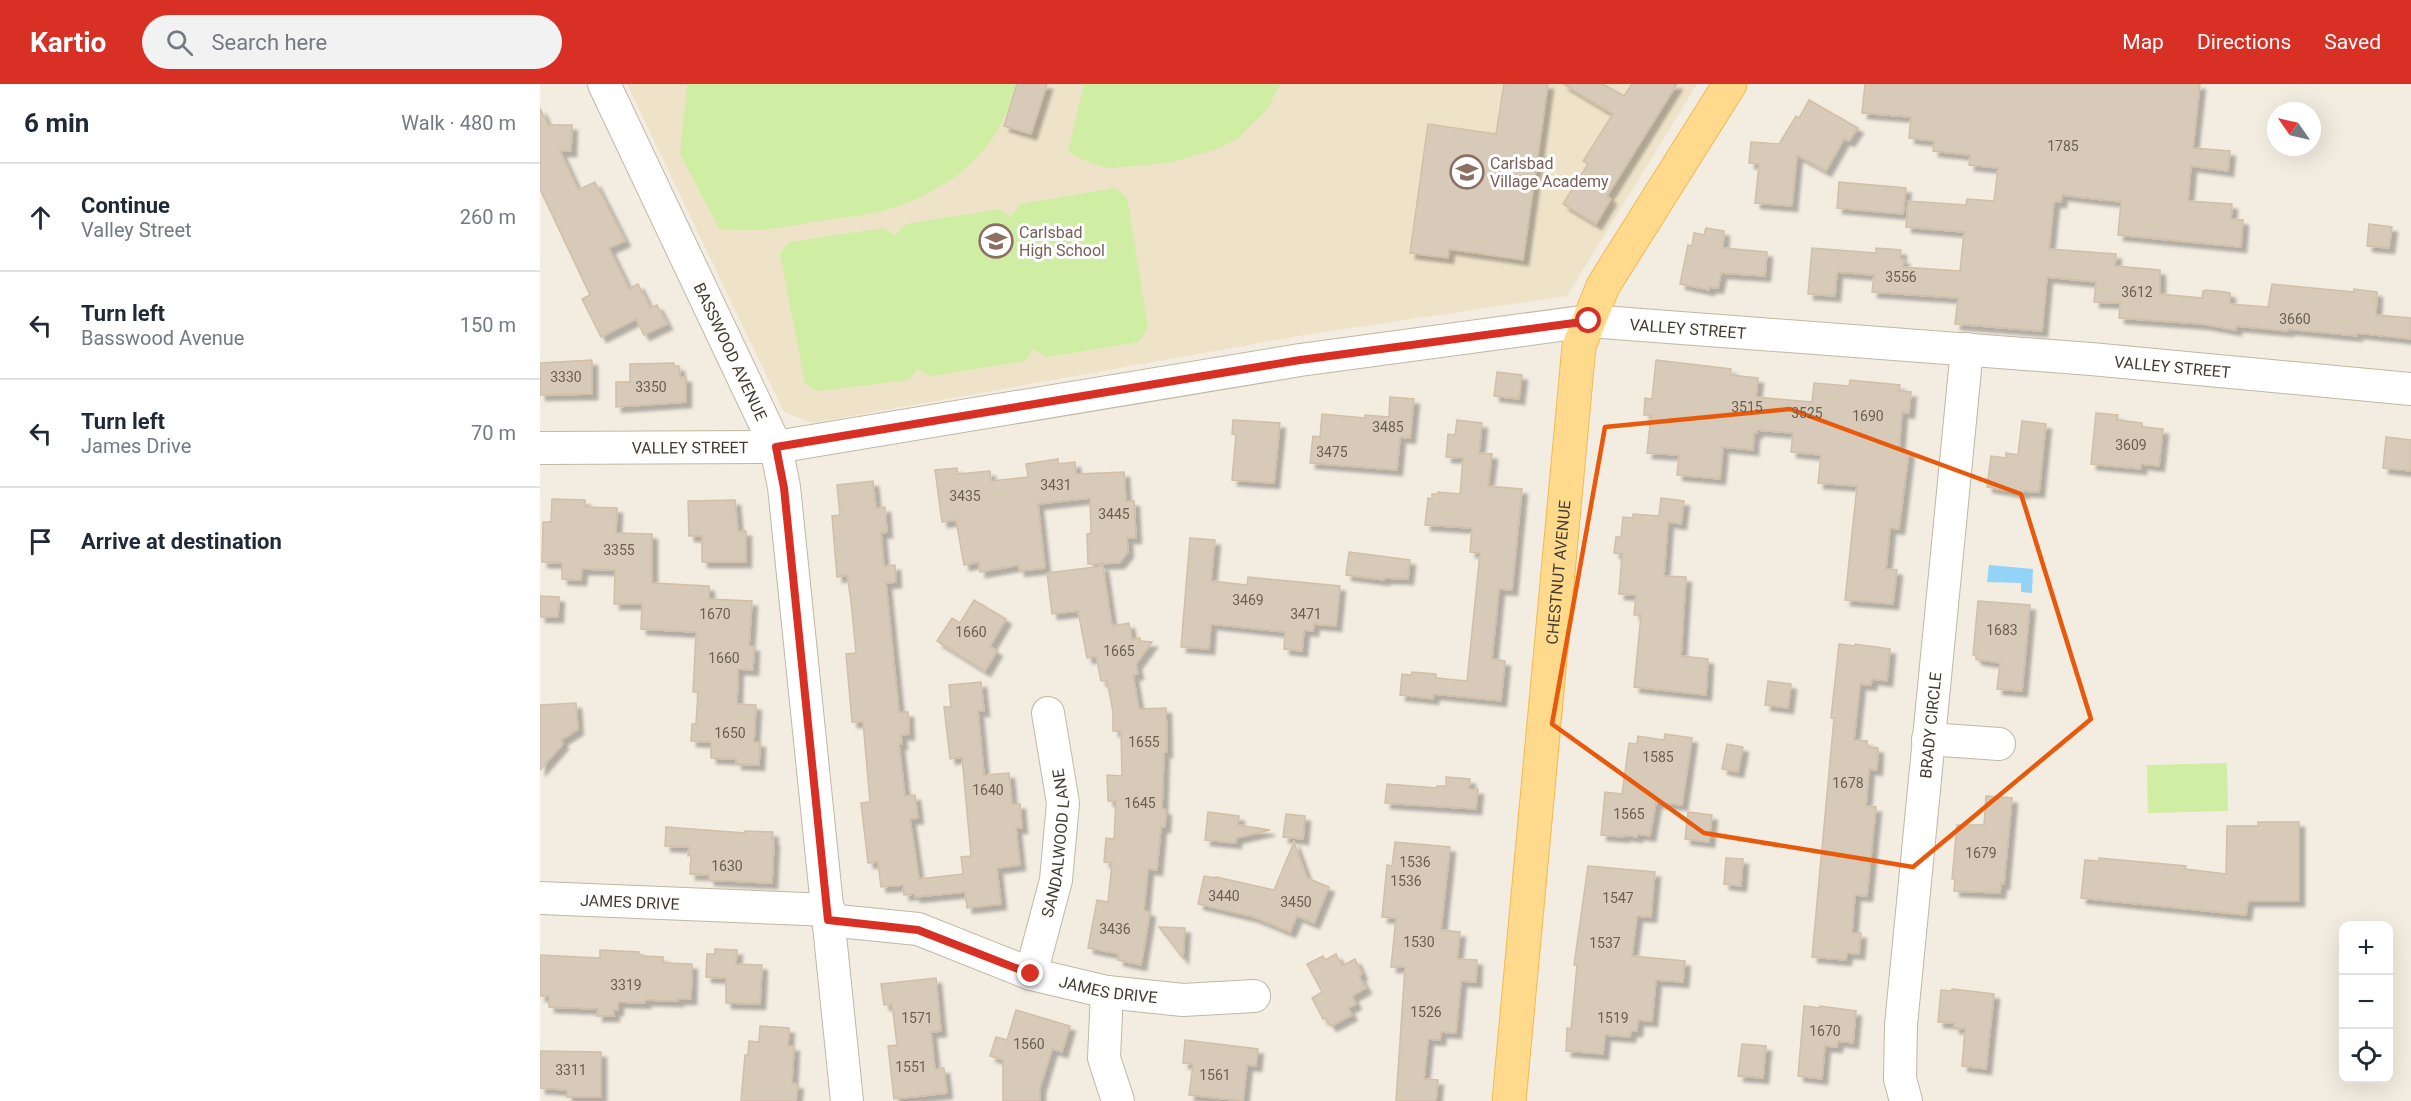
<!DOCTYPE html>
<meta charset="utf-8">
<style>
:root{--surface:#fff;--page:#f2f2f3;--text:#1f2937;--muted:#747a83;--line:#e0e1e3;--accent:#d93025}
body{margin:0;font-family:Roboto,sans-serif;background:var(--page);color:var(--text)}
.controls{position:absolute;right:18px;bottom:18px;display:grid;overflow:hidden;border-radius:12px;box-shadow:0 6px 24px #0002}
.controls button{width:54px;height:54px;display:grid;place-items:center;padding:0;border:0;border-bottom:2px solid var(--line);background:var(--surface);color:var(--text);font:30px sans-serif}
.compass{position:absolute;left:1727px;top:18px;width:54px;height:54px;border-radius:50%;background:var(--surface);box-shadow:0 6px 24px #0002;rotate:304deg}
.stop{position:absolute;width:18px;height:18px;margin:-14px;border:4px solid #d93025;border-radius:50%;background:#fff}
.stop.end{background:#d93025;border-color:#fff;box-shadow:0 2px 6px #0008}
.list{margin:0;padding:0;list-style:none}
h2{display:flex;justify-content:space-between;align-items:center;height:78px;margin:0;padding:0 24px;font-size:26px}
h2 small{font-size:20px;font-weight:400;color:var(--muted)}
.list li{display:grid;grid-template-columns:39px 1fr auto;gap:18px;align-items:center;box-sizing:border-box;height:108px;padding:0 24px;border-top:2px solid var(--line)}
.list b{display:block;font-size:22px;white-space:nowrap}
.list p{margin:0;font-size:20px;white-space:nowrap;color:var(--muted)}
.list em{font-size:20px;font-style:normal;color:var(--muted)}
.icon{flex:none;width:33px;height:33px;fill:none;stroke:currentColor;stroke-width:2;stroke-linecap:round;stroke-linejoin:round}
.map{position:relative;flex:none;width:1871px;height:1017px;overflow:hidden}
header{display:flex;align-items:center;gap:36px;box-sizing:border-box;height:84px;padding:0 30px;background:var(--accent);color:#fff}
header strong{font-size:28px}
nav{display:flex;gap:33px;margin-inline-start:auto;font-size:21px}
.search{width:420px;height:54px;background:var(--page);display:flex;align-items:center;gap:15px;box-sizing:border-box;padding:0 21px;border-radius:33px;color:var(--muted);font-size:22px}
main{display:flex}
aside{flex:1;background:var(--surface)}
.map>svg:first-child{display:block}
</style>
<header>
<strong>Kartio</strong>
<div class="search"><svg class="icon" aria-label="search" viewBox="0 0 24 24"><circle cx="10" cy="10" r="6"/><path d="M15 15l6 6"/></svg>Search here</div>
<nav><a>Map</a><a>Directions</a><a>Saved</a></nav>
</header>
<main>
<aside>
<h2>6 min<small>Walk · 480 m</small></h2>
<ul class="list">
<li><svg class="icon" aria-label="ahead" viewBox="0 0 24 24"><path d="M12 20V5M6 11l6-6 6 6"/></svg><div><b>Continue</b><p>Valley Street</p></div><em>260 m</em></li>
<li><svg class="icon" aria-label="left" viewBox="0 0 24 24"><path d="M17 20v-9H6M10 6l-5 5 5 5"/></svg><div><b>Turn left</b><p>Basswood Avenue</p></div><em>150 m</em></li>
<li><svg class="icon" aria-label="left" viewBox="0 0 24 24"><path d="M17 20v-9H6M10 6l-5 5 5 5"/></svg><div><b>Turn left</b><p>James Drive</p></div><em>70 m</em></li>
<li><svg class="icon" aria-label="arrive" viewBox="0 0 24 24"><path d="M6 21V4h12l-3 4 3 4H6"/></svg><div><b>Arrive at destination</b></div></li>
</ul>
</aside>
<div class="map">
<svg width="1871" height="1017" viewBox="0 0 1871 1017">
<defs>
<filter id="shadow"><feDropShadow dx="5.5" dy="5.5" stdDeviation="1.5" flood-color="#0004"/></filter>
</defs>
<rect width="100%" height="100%" fill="#f3ece0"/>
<!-- education -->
<polygon fill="#eee2c8" points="87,0 1157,0 1027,212 764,251 272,339 244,328"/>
<!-- green -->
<g fill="#cfeda3">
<path d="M147 0H478C457 67 416 103 350 125 328 132 301 133 278 137 245 143 212 150 179 144L140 70Z"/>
<polygon points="544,0 740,0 727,26 697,55 674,66 627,79 570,84 550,79 528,68"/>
<polygon points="575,104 587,113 608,244 599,258 506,273 493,265 485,277 390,292 377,284 369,296 276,307 265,299 240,170 249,158 344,144 355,152 365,140 460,125 471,133 480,120"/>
<polygon points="1687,679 1688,727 1608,729 1607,681"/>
</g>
<!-- water -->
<polygon fill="#94d3f8" points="1449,481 1493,485 1492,509 1481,508 1481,499 1447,498"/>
<!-- building -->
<g fill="#d8cab8" stroke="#d1bfa7" stroke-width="1.5" filter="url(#shadow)">
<polygon points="477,0 507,0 491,50 464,42"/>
<polygon points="964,0 1008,0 983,176 909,165 908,174 870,169 888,40 956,50"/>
<polygon points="1023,0 1063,0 1084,12 1092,0 1137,0 1067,112 1071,115 1056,140 1023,120 1048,80 1043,77 1073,30"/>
<polygon points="1325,0 1660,0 1653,64 1690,67 1688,87 1651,82 1648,117 1692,120 1691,135 1703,136 1701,163 1578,151 1581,118 1522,111 1521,118 1514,118 1509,165 1576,170 1575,182 1620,186 1620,210 1662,214 1663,207 1666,206 1686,208 1690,209 1690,220 1728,223 1732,200 1814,208 1814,205 1837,208 1836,231 1871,234 1871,255 1817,249 1817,252 1748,245 1748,247 1696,242 1696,246 1663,240 1579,234 1580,219 1554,218 1556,198 1507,193 1502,247 1415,240 1418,214 1332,208 1334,191 1297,188 1295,212 1268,210 1272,164 1336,169 1336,164 1361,166 1360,175 1364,175 1363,183 1420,187 1424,148 1366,143 1368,117 1426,121 1427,115 1454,117 1458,84 1429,81 1430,71 1393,67 1394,57 1369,54 1371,33 1322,29"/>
<polygon points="1269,16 1318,44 1309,57 1304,55 1286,87 1257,71 1252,122 1215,119 1219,80 1209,79 1211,58 1239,60 1256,32 1259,34"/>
<polygon points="0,24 8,41 32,41 31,67 20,67 38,106 55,98 85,157 69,164 89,205 98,200 110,224 117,221 127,240 104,251 96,235 61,253 42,215 50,211 0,105"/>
<polygon points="1299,98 1366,104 1363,130 1297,124"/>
<polygon points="1829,140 1852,143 1849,164 1827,162"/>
<polygon points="1166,144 1184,147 1183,164 1227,168 1225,192 1181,189 1178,204 1170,203 1169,206 1140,200 1148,161 1152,162 1154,149 1164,151"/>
<polygon points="52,276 52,310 0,311 0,279"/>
<polygon points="1116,276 1191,285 1190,291 1218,294 1216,313 1272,318 1274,299 1309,302 1310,296 1360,301 1359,307 1371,308 1369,329 1362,328 1359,366 1369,367 1359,445 1350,444 1346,485 1357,486 1353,520 1305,516 1317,402 1278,399 1281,371 1251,368 1253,349 1217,346 1217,349 1214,349 1213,366 1183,363 1180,395 1137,391 1139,371 1107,369 1111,331 1104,331 1105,314 1112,315"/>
<polygon points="134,279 134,282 139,282 140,293 146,293 146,318 76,323 76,298 90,298 90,280"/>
<polygon points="957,288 982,291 979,315 954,312"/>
<polygon points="850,313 874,315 870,354 860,353 857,386 770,379 773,352 780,353 782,330 825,334 825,331 849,333"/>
<polygon points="1556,329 1578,331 1577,336 1602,339 1602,343 1623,345 1619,382 1601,380 1601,385 1551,380"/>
<polygon points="693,336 740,339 734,399 692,396 696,351 692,350"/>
<polygon points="917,336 942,339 939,369 952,370 948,402 982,405 972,506 959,505 952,575 965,577 961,617 894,610 893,615 860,611 862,590 871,591 872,588 896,590 896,594 927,597 940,469 930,468 932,444 885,441 888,414 892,415 892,410 898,410 898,408 920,410 923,374 906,373 908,350 915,351"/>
<polygon points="1482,337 1506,340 1499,408 1483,407 1483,409 1447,403 1451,372 1466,374 1466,369 1478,371"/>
<polygon points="1846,353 1871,356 1871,387 1843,384"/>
<polygon points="518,375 518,380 535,378 536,390 584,388 586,417 594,417 596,454 587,454 588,468 579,479 548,480 547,450 551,449 550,414 498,420 505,484 479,487 479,481 440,488 439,478 424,481 416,436 402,438 395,386 417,384 417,390 450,387 451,397 488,393 486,380"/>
<polygon points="333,397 336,424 345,423 347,448 341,449 344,482 355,481 356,498 346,499 359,628 368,628 369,650 361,651 362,660 359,660 365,712 375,711 378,734 370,735 379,795 423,790 421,773 431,772 422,673 410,675 404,623 411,623 409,601 441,598 444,627 438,627 444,691 469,689 472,720 480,720 482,744 476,744 480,781 457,784 461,820 427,824 425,808 375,813 375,810 364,811 363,801 341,803 338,778 328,779 321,719 330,718 323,638 312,638 306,570 316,569 311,517 307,491 297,493 292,432 300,431 297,401"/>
<polygon points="1121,414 1144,417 1141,440 1128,438 1124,492 1146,493 1141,572 1168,575 1166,611 1094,603 1101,531 1094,531 1096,511 1079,510 1082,470 1074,469 1076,453 1081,453 1083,433 1093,434 1093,430 1119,432"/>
<polygon points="12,415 45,416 45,423 77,424 76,449 112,450 112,499 169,502 169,515 212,517 209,562 214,562 213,586 198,585 197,620 216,621 214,658 220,658 219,681 196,680 197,675 171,674 171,658 151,657 152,640 156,640 158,608 153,608 156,548 101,545 102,520 74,520 75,486 42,485 41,496 22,495 22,479 2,478 3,438 11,438"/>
<polygon points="195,416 198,447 206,447 206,478 162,478 162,452 149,452 148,417"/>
<polygon points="650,454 675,456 671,497 707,501 708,493 800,502 796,542 774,540 773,547 764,546 762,567 744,565 745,548 671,540 669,565 641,563"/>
<polygon points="809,468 870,476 868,495 844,494 844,496 806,491"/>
<polygon points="563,482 572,542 589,539 592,556 600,554 600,557 612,558 596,580 598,590 593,591 599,625 626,624 627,668 624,668 622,725 626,726 625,743 621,743 617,786 608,785 604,826 610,828 601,881 578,876 579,870 548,864 557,816 568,818 572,779 564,778 566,754 574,755 576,717 568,717 567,691 582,692 581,647 573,647 573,628 567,596 561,597 556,572 547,574 538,527 512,530 507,489"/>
<polygon points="0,512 19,513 18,533 0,533"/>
<polygon points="434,516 466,535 450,562 457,567 445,587 397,557 412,534 420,539"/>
<polygon points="1438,517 1490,521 1482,607 1457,605 1460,579 1436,575 1436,571 1433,571"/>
<polygon points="1299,560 1315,562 1315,560 1350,565 1347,597 1332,595 1331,601 1320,600 1314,656 1327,657 1327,663 1338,664 1337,686 1329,685 1326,722 1336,723 1327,812 1315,811 1312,849 1321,849 1319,870 1307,869 1306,876 1272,873 1294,634 1291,634"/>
<polygon points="1228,597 1251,600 1248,624 1225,621"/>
<polygon points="36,619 38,645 21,656 23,660 0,686 0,621"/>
<polygon points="1125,650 1152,654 1142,721 1116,718 1110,752 1098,750 1097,753 1084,751 1084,753 1061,751 1065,708 1082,710 1089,659 1097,660 1098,652 1124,656"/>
<polygon points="1187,660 1203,663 1198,688 1182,685"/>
<polygon points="906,693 930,695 929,705 938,705 936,725 845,719 847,700 897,704 897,702 906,702"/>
<polygon points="1446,712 1472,714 1464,800 1461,800 1460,809 1414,807 1415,795 1412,795 1417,741 1444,741"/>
<polygon points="668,728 699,732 698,741 730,746 696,754 696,759 665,756"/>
<polygon points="1148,728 1172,731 1169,758 1145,755"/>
<polygon points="746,730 765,732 763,755 743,753"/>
<polygon points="1718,738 1759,738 1759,817 1708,817 1706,831 1541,814 1545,776 1559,777 1559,774 1646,782 1645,785 1686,790 1687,742 1718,742"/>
<polygon points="126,743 205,749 205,747 233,748 232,756 234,756 232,799 169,796 169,791 150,790 151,771 148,772 149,763 125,762"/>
<polygon points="754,758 767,794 789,803 774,839 757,832 750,848 714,833 658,820 664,792 676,794 676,793 734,806"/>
<polygon points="855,758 910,763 901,846 920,848 917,875 937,876 936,898 921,897 916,949 901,948 900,956 888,955 884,995 898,996 896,1017 856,1017 865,883 851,883 856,834 842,833 847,781 852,782"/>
<polygon points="1186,774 1203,775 1201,802 1184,800"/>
<polygon points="1048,782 1115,788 1111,833 1097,832 1092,872 1145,877 1143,898 1116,896 1112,937 1098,936 1097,947 1091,947 1090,953 1065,951 1063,970 1026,967 1027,944 1031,945 1037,881 1034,881"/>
<polygon points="619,843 645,844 643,874"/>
<polygon points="175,865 197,866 196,880 222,881 220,920 186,919 186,894 166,893 167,870 175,870"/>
<polygon points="60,866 99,868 99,870 105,872 123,873 123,879 152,880 151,915 138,915 138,917 105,916 105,919 78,918 78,926 74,926 74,932 57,932 58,925 9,923 9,912 0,912 0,871 60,874"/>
<polygon points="796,870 802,882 815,875 822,890 819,892 826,904 812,912 816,920 808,924 812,931 791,942 786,934 783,935 772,914 782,908 767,880 783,872 785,876"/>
<polygon points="396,894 401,947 391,948 395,985 404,984 407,1009 354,1015 348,962 357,961 352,920 344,921 341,900"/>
<polygon points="1412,905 1454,910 1446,985 1422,982 1425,945 1414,944 1414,939 1398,938 1401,906 1412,907"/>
<polygon points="1264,922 1280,924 1280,922 1316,927 1313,959 1298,957 1297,963 1285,962 1282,995 1258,992"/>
<polygon points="476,926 530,942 522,968 512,965 500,1004 500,1017 463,1017 463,976 450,972 456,953 467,956"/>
<polygon points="220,942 249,944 248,962 254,962 252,999 258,1000 256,1017 201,1017 205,971 208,971 209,957 219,958"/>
<polygon points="645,956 718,965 716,982 707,981 703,1017 649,1011 653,980 643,979"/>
<polygon points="1202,960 1226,962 1223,994 1198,992"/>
<polygon points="0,967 61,968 61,1013 27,1013 27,1006 0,1004"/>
</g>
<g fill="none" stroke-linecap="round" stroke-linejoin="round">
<!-- minor casing -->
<g stroke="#c1b7a5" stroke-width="34">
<g id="minor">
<path id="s1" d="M64 0 236 363 244 403 307 1017"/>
<path id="s2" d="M0 364 236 363 760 276 1049 237 1551 275 1871 305"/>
<polyline points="1388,655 1459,660"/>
<path id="s3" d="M0 814 289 826"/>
<path id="s4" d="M288 836 378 845 491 890 567 908 643 916 714 912"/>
<path id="s5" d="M491 890 516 796 523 719 508 629"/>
<polyline points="567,908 564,974 578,1017"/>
<path id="s6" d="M1366 1017 1360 995 1361 941 1427 265"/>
</g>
</g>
<!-- major casing -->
<g stroke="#f1ba50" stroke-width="35">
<g id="major">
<path id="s7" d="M969 1017 1039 262 1063 202 1190 0"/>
</g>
</g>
<!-- minor -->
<use href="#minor" stroke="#fff" stroke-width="32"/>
<!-- major -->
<use href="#major" stroke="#ffda8d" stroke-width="33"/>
</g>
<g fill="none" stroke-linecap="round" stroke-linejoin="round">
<!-- route -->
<polyline stroke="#d93025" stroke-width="8" points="491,890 378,846 288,836 244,404 236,363 760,276 1049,237"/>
</g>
<!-- marked area -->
<path fill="none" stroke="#e8590c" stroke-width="4.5" stroke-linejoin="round" d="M1250 325 1481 410 1551 635 1373 783 1164 749 1012 640 1065 343Z"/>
<!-- icons -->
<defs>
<g id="school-ring" transform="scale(1.725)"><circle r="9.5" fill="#fff" stroke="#8d6e63" stroke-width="1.5"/><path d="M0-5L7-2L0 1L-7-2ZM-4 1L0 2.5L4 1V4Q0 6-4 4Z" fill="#8d6e63"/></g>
</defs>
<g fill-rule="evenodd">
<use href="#school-ring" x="927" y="88"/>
<use href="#school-ring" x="456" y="157"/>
</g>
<g text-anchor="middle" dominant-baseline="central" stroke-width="6" stroke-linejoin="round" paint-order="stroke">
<!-- number labels -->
<g font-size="14" fill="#696053">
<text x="1523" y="62">1785</text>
<text x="1361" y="193">3556</text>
<text x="1597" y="208">3612</text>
<text x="1755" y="235">3660</text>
<text x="26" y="293">3330</text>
<text x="111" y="303">3350</text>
<text x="1207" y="323">3515</text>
<text x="1267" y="329">3525</text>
<text x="1328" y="332">1690</text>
<text x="848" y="343">3485</text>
<text x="1591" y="361">3609</text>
<text x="792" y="368">3475</text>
<text x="516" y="401">3431</text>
<text x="425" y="412">3435</text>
<text x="574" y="430">3445</text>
<text x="79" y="466">3355</text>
<text x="708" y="516">3469</text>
<text x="175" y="530">1670</text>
<text x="766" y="530">3471</text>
<text x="1462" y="546">1683</text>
<text x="431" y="548">1660</text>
<text x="579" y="567">1665</text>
<text x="184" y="574">1660</text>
<text x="190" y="649">1650</text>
<text x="604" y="658">1655</text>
<text x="1118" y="673">1585</text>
<text x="1308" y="699">1678</text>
<text x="448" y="706">1640</text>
<text x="600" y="719">1645</text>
<text x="1089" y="730">1565</text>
<text x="1441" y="769">1679</text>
<text x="875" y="778">1536</text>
<text x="187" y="782">1630</text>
<text x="866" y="797">1536</text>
<text x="684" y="812">3440</text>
<text x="1078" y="814">1547</text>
<text x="756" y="818">3450</text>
<text x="575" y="845">3436</text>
<text x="879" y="858">1530</text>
<text x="1065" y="859">1537</text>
<text x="86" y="901">3319</text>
<text x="886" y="928">1526</text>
<text x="377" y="934">1571</text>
<text x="1073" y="934">1519</text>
<text x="1285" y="947">1670</text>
<text x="489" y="960">1560</text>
<text x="371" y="983">1551</text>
<text x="31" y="986">3311</text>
<text x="675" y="991">1561</text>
</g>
<!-- education labels -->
<g font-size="16" fill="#785e54" stroke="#fff" text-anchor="start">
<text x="950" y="79">Carlsbad<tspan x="950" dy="18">Village Academy</tspan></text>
<text x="479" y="148">Carlsbad<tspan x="479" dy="18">High School</tspan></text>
</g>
<!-- street labels -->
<g font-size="16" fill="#443c31" stroke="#fff">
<text stroke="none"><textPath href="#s2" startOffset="1158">VALLEY STREET</textPath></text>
<text stroke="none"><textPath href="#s1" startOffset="296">BASSWOOD AVENUE</textPath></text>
<text stroke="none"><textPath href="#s2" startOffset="1644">VALLEY STREET</textPath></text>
<text stroke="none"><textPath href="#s2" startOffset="150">VALLEY STREET</textPath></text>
<text stroke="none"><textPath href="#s7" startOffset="531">CHESTNUT AVENUE</textPath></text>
<text stroke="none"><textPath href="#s6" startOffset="378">BRADY CIRCLE</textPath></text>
<text stroke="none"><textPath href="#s5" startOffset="134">SANDALWOOD LANE</textPath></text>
<text stroke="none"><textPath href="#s3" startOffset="90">JAMES DRIVE</textPath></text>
<text stroke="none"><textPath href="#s4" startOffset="291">JAMES DRIVE</textPath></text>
</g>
</g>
</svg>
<div class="controls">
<button>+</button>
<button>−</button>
<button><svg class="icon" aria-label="locate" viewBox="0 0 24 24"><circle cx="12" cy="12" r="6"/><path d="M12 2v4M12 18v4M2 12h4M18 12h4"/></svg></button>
</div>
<svg class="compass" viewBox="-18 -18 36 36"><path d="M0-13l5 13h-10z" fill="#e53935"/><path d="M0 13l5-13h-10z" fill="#747a83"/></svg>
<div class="stop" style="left:1049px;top:237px"></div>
<div class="stop end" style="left:491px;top:890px"></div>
</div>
</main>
